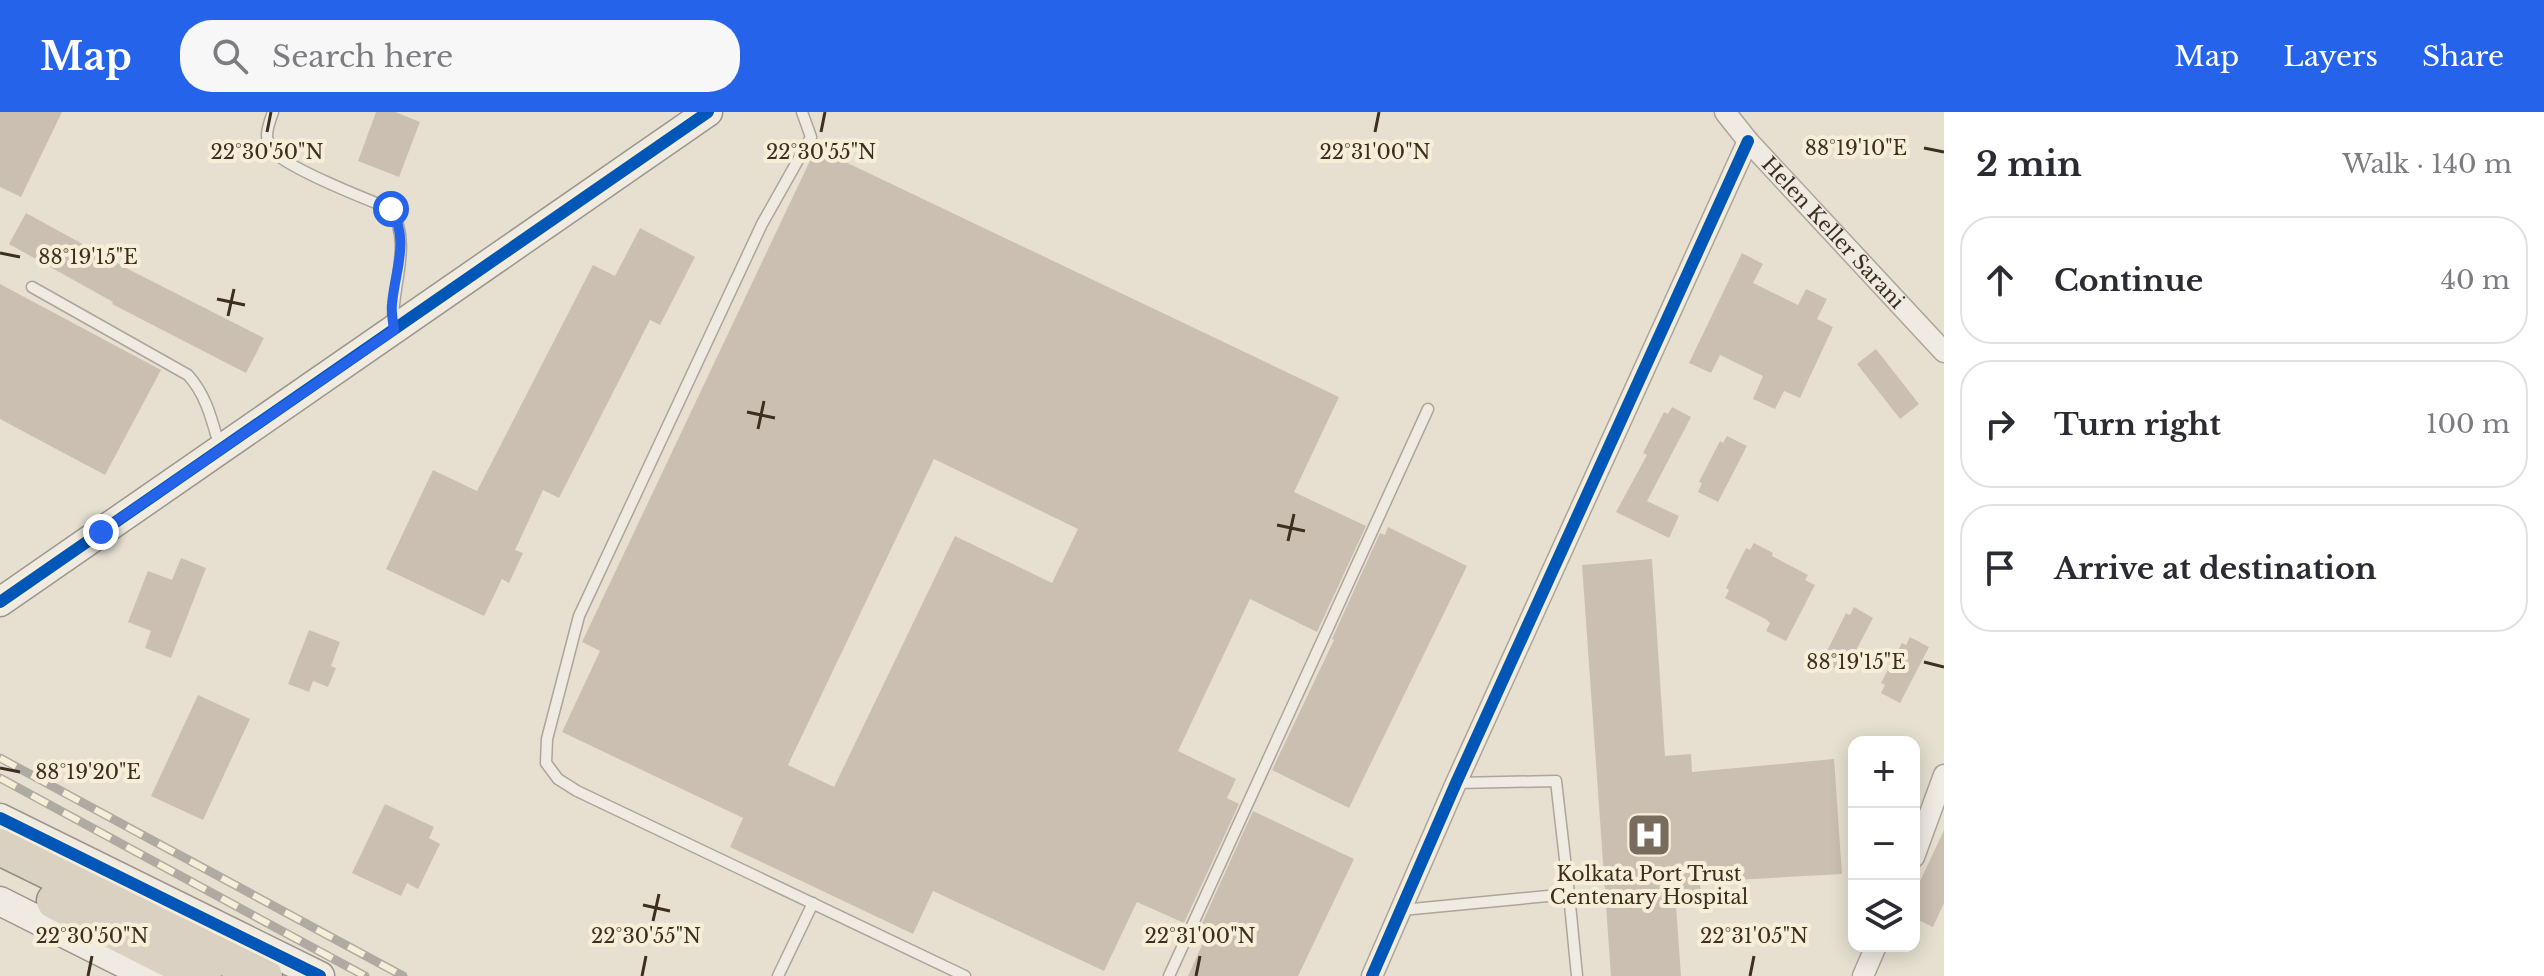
<!DOCTYPE html>
<meta charset="utf-8">
<style>
:root{--surface:#fff;--page:#f7f7f7;--text:#2b2b33;--muted:#7c7c81;--line:#e1e1e2;--accent:#2563eb}
body{margin:0;font-family:"Libre Baskerville",serif;background:var(--page);color:var(--text)}
.controls{position:absolute;right:24px;bottom:24px;display:grid;overflow:hidden;border-radius:16px;box-shadow:0 4px 20px #0003}
.controls button{width:72px;height:72px;display:grid;place-items:center;padding:0;border:0;border-bottom:2px solid var(--line);background:var(--surface);color:var(--text);font:40px sans-serif}
.stop{position:absolute;width:24px;height:24px;margin:-18px;border:6px solid #2563eb;border-radius:50%;background:#fff}
.stop.end{background:#2563eb;border-color:#fff;box-shadow:0 2px 8px #0008}
.list{margin:0;padding:0;list-style:none}
h2{display:flex;justify-content:space-between;align-items:center;height:104px;margin:0;padding:0 32px;font-size:34px}
h2 small{font-size:26px;font-weight:400;color:var(--muted)}
.list li{display:grid;grid-template-columns:52px 1fr auto;gap:24px;align-items:center;box-sizing:border-box;height:128px;margin:0 16px 16px;padding:0 16px;border:2px solid var(--line);border-radius:32px}
.list b{display:block;font-size:30px;white-space:nowrap}
.list em{font-size:26px;font-style:normal;color:var(--muted)}
.icon{flex:none;width:44px;height:44px;fill:none;stroke:currentColor;stroke-width:2;stroke-linecap:round;stroke-linejoin:round}
.map{position:relative;flex:none;width:1944px;height:864px;overflow:hidden}
header{display:flex;align-items:center;gap:48px;box-sizing:border-box;height:112px;padding:0 40px;background:var(--accent);color:#fff}
header strong{font-size:38px}
nav{display:flex;gap:44px;margin-inline-start:auto;font-size:28px}
.search{width:560px;height:72px;background:var(--page);display:flex;align-items:center;gap:20px;box-sizing:border-box;padding:0 28px;border-radius:32px;color:var(--muted);font-size:30px}
main{display:flex}
aside{flex:1;background:var(--surface)}
.map>svg:first-child{display:block}
</style>
<header>
<strong>Map</strong>
<div class="search"><svg class="icon" aria-label="search" viewBox="0 0 24 24"><circle cx="10" cy="10" r="6"/><path d="M15 15l6 6"/></svg>Search here</div>
<nav><a>Map</a><a>Layers</a><a>Share</a></nav>
</header>
<main>
<div class="map">
<svg width="1944" height="864" viewBox="0 0 1944 864">
<rect width="100%" height="100%" fill="#e7e0d1"/>
<!-- building -->
<g fill="#cbbfb2" fill-rule="evenodd">
<polygon points="0,0 62,0 21,85 0,75"/>
<polygon points="376,0 395,0 420,10 399,65 358,49"/>
<path d="M816 36 1339 285 1294 380 1366 414 1317 520 1250 487 1178 639 1236 667 1227 686 1239 692 1184 811 1137 790 1104 859 933 779 913 822 730 735 743 706 562 620 600 539 582 530ZM934 347 1078 417 1052 471 955 424 834 675 788 653Z"/>
<polygon points="26,101 130,158 264,226 246,261 112,192 113,190 9,132"/>
<polygon points="640,116 695,145 660,213 650,208 559,386 543,378 515,438 523,441 509,471 502,467 484,504 386,457 433,358 477,379 593,153 615,164"/>
<polygon points="1742,141 1763,152 1753,171 1798,193 1806,177 1827,187 1817,207 1833,215 1800,286 1784,279 1775,297 1753,287 1763,264 1720,243 1711,261 1689,251"/>
<polygon points="0,172 161,258 105,363 0,307"/>
<polygon points="1876,237 1919,292 1900,307 1857,252"/>
<polygon points="1672,295 1691,305 1647,389 1679,404 1669,426 1616,400 1647,343 1643,341 1664,300 1668,302"/>
<polygon points="1727,324 1747,334 1718,390 1698,380 1702,371 1699,370 1720,329 1723,331"/>
<polygon points="1388,415 1467,454 1349,696 1272,658 1334,528 1332,527 1380,421 1385,423"/>
<polygon points="1754,431 1773,441 1772,444 1808,463 1805,468 1815,473 1786,529 1766,519 1770,511 1767,508 1725,486 1729,478 1726,476 1746,436 1750,438"/>
<polygon points="181,446 206,456 171,546 145,536 151,519 128,510 148,459 172,468"/>
<polygon points="1652,447 1665,644 1691,642 1692,660 1834,647 1842,762 1700,770 1701,792 1676,794 1681,864 1611,864 1582,453"/>
<polygon points="1854,495 1873,506 1844,561 1825,551 1829,543 1826,541 1846,501 1850,503"/>
<polygon points="309,518 340,530 331,554 336,556 328,575 313,569 309,580 288,572"/>
<polygon points="1910,525 1929,535 1900,591 1881,581 1885,573 1881,571 1902,531 1906,533"/>
<polygon points="198,583 250,607 203,708 151,684"/>
<polygon points="385,692 434,715 429,726 440,732 418,777 407,771 401,784 352,761"/>
<polygon points="1253,699 1354,747 1298,864 1188,864 1207,822 1199,818"/>
<polygon points="1944,718 1944,791 1933,815 1914,806 1914,782"/>
</g>
<g fill="none" stroke-linecap="round" stroke-linejoin="round">
<!-- lane casing -->
<g stroke="#ada599" stroke-width="13">
<g id="lane">
<path d="M273 0C269 12 263 25 271 37 282 54 368 88 391 97 413 133 391 174 393 214"/>
<polyline points="802,0 811,25 762,112 579,504 547,627 546,651 558,667 577,679 965,864"/>
<path d="M32 175 188 263C207 284 212 309 220 336"/>
<polyline points="1569,782 1577,864"/>
<polyline points="1402,798 1569,782 1556,669 1456,671"/>
<polyline points="778,864 813,791"/>
<polyline points="1169,864 1428,297"/>
</g>
</g>
<!-- street casing -->
<g stroke="#ada599" stroke-width="23">
<g id="street">
<path id="s1" d="M1725 0 1748 29 1944 240"/>
<polyline points="1914,745 1944,663"/>
<polyline points="1372,864 1456,671 1748,29"/>
<polyline points="1863,864 1876,834"/>
</g>
</g>
<!-- secondary casing -->
<g stroke="#9c958a" stroke-width="31">
<g id="secondary">
<polyline points="0,490 708,0"/>
<polyline points="0,706 320,864"/>
<polyline points="0,789 149,864"/>
</g>
</g>
<!-- highway casing -->
<g stroke="#928b80" stroke-width="39">
<g id="highway">
<polyline points="0,735 264,864"/>
<polyline points="55,789 203,864"/>
</g>
</g>
<!-- lane -->
<use href="#lane" stroke="#efebe3" stroke-width="10"/>
<!-- street -->
<use href="#street" stroke="#efebe3" stroke-width="20"/>
<!-- secondary -->
<use href="#secondary" stroke="#efebe3" stroke-width="28"/>
<!-- highway -->
<use href="#highway" stroke="#dad1c2" stroke-width="36"/>
<!-- rail casing -->
<g stroke="#afaaa2" stroke-width="9">
<g id="rail">
<polyline points="0,646 403,864"/>
<polyline points="0,666 365,864"/>
</g>
</g>
<!-- rail -->
<use href="#rail" stroke="#f7eed8" stroke-width="6" stroke-dasharray="18" stroke-linecap="butt"/>
<!-- cycleway casing -->
<g stroke="#f7eed8" stroke-width="17">
<g id="cycleway">
<polyline points="0,490 708,0"/>
<polyline points="0,706 320,864"/>
<polyline points="1372,864 1456,671 1748,29"/>
</g>
</g>
<!-- cycleway -->
<use href="#cycleway" stroke="#0057b8" stroke-width="12"/>
</g>
<g fill="none" stroke-linecap="round" stroke-linejoin="round">
<!-- route -->
<path stroke="#2563eb" stroke-width="10" d="M101 420 394 218C393 209 391 200 392 192 395 158 410 129 391 97"/>
</g>
<!-- ticks -->
<path fill="none" stroke="#3d2e20" stroke-width="3" d="M267 20 271 0M821 20 825 0M1375 20 1379 0M1924 36 1944 40M0 141 20 145M217 187 245 193M228 204 234 177M747 300 775 306M758 317 764 289M1277 413 1305 419M1288 429 1294 402M1924 550 1944 555M0 656 20 660M643 793 670 799M653 809 659 782M88 864 92 844M642 864 646 844M1196 864 1200 844M1750 864 1754 844"/>
<!-- icons -->
<defs>
<g id="hospital-square" transform="scale(2.3)"><rect x="-9" y="-9" width="18" height="18" rx="4" fill="#786c5e" stroke="#f7eed8"/><path d="M-5-5h3v3.5h4V-5h3V5h-3V1.5h-4V5h-3Z" fill="#fff"/></g>
</defs>
<g fill-rule="evenodd">
<use href="#hospital-square" x="1649" y="723"/>
</g>
<g text-anchor="middle" dominant-baseline="central" stroke-width="8" stroke-linejoin="round" paint-order="stroke">
<!-- street labels -->
<g font-size="20" fill="#3d2e20" stroke="#f7eed8">
<text stroke="none"><textPath href="#s1" startOffset="162">Helen Keller Sarani</textPath></text>
</g>
<!-- poi labels -->
<g font-size="20" fill="#3d2e20" stroke="#f7eed8">
<text x="1649" y="762">Kolkata Port Trust<tspan x="1649" dy="23">Centenary Hospital</tspan></text>
</g>
</g>
<g font-size="20" text-anchor="middle" fill="#3d2e20" stroke="#f7eed8" stroke-width="8" stroke-linejoin="round" paint-order="stroke">
<text x="1856" y="43">88°19'10"E</text>
<text x="267" y="47">22°30'50"N</text>
<text x="821" y="47">22°30'55"N</text>
<text x="1375" y="47">22°31'00"N</text>
<text x="88" y="152">88°19'15"E</text>
<text x="1856" y="557">88°19'15"E</text>
<text x="88" y="667">88°19'20"E</text>
<text x="92" y="831">22°30'50"N</text>
<text x="646" y="831">22°30'55"N</text>
<text x="1200" y="831">22°31'00"N</text>
<text x="1754" y="831">22°31'05"N</text>
</g>
</svg>
<div class="controls">
<button>+</button>
<button>−</button>
<button><svg class="icon" aria-label="layers" viewBox="0 0 24 24"><path d="M12 4l9 5-9 5-9-5zM3 14l9 5 9-5"/></svg></button>
</div>
<div class="stop" style="left:391px;top:97px"></div>
<div class="stop end" style="left:101px;top:420px"></div>
</div>
<aside>
<h2>2 min<small>Walk · 140 m</small></h2>
<ul class="list">
<li><svg class="icon" aria-label="ahead" viewBox="0 0 24 24"><path d="M12 20V5M6 11l6-6 6 6"/></svg><div><b>Continue</b></div><em>40 m</em></li>
<li><svg class="icon" aria-label="right" viewBox="0 0 24 24"><path d="M7 20v-9h11M14 6l5 5-5 5"/></svg><div><b>Turn right</b></div><em>100 m</em></li>
<li><svg class="icon" aria-label="arrive" viewBox="0 0 24 24"><path d="M6 21V4h12l-3 4 3 4H6"/></svg><div><b>Arrive at destination</b></div></li>
</ul>
</aside>
</main>
